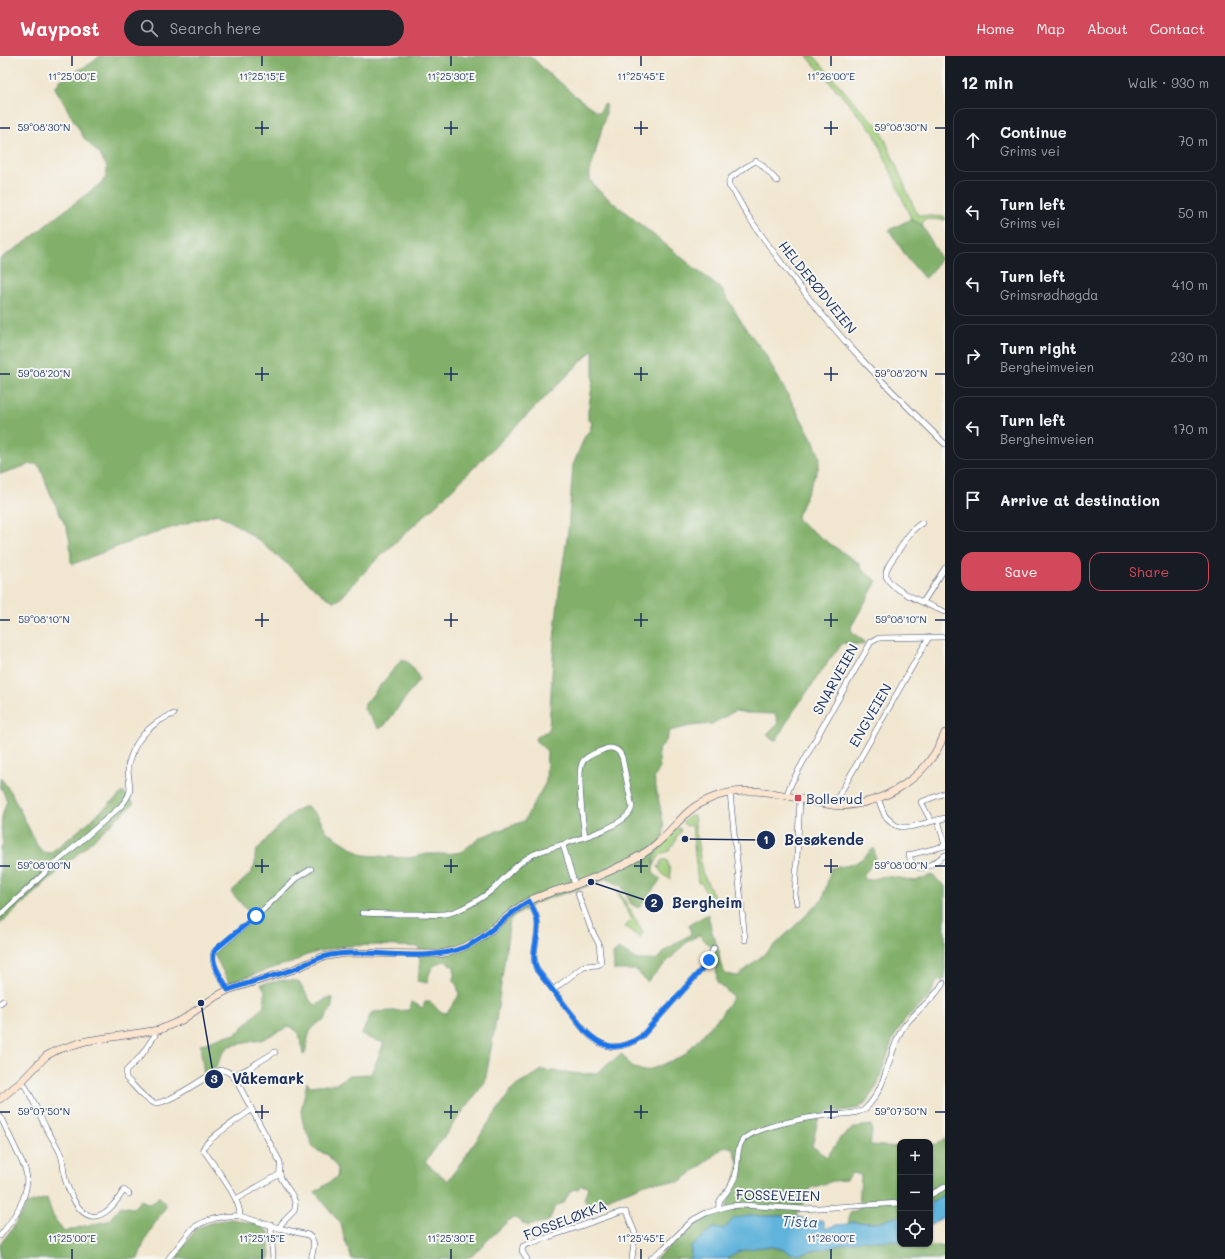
<!DOCTYPE html>
<meta charset="utf-8">
<style>
:root{--surface:#171b24;--page:#20242c;--text:#f1f3f6;--muted:#9ea1a6;--line:#363941;--accent:#d1495b}
body{margin:0;font-family:Mali,sans-serif;background:var(--page);color:var(--text)}
.controls{position:absolute;right:12px;bottom:12px;display:grid;overflow:hidden;border-radius:8px;box-shadow:0 1px 3px #0004}
.controls button{width:36px;height:36px;display:grid;place-items:center;padding:0;border:0;border-bottom:1px solid var(--line);background:var(--surface);color:var(--text);font:20px sans-serif}
.stop{position:absolute;width:12px;height:12px;margin:-9px;border:3px solid #1a73e8;border-radius:50%;background:#fff}
.stop.end{background:#1a73e8;border-color:#fff;box-shadow:0 1px 4px #0008}
.list{margin:0;padding:0;list-style:none}
h2{display:flex;justify-content:space-between;align-items:center;height:52px;margin:0;padding:0 16px;font-size:17px}
h2 small{font-size:13px;font-weight:400;color:var(--muted)}
.list li{display:grid;grid-template-columns:26px 1fr auto;gap:12px;align-items:center;box-sizing:border-box;height:64px;margin:0 8px 8px;padding:0 8px;border:1px solid var(--line);border-radius:12px}
.list b{display:block;font-size:15px;white-space:nowrap}
.list p{margin:0;font-size:13px;white-space:nowrap;color:var(--muted)}
.list em{font-size:13px;font-style:normal;color:var(--muted)}
.actions{display:flex;gap:8px;padding:12px 16px}
.actions a{flex:1;padding:9px 0;border:1px solid var(--accent);border-radius:12px;text-align:center;font-size:14px;color:var(--accent)}
.actions .main{background:var(--accent);color:#fff}
.icon{flex:none;width:22px;height:22px;fill:none;stroke:currentColor;stroke-width:2;stroke-linecap:round;stroke-linejoin:round}
.map{position:relative;flex:none;width:945px;height:1203px;overflow:hidden}
header{display:flex;align-items:center;gap:24px;box-sizing:border-box;height:56px;padding:0 20px;background:var(--accent);color:#fff}
header strong{font-size:19px}
nav{display:flex;gap:22px;margin-inline-start:auto;font-size:14px}
.search{width:280px;height:36px;background:var(--page);display:flex;align-items:center;gap:10px;box-sizing:border-box;padding:0 14px;border-radius:22px;color:var(--muted);font-size:15px}
main{display:flex}
aside{flex:1;background:var(--surface)}
.map>svg:first-child{display:block}
</style>
<header>
<strong>Waypost</strong>
<div class="search"><svg class="icon" aria-label="search" viewBox="0 0 24 24"><circle cx="10" cy="10" r="6"/><path d="M15 15l6 6"/></svg>Search here</div>
<nav><a>Home</a><a>Map</a><a>About</a><a>Contact</a></nav>
</header>
<main>
<div class="map">
<svg width="945" height="1203" viewBox="0 0 945 1203">
<rect width="100%" height="100%" fill="#f6f6f2"/>
<filter id="ink" filterUnits="userSpaceOnUse"><feTurbulence type="fractalNoise" baseFrequency=".025" numOctaves="2"/><feDisplacementMap in="SourceGraphic" scale="8" xChannelSelector="R" yChannelSelector="G"/><feConvolveMatrix kernelMatrix="1 2 1 2 8 2 1 2 1" color-interpolation-filters="sRGB"/></filter>
<filter id="wash" filterUnits="userSpaceOnUse"><feTurbulence type="fractalNoise" baseFrequency=".012" numOctaves="4" result="noise"/><feDisplacementMap in="SourceGraphic" scale="16" xChannelSelector="R" yChannelSelector="G"/><feGaussianBlur stdDeviation="0.9" result="paint"/><feColorMatrix in="noise" values="0 0 0 0 0 0 0 0 0 0 0 0 0 0 0 0 0 1.4 0 .05"/><feComposite in="paint" operator="in"/></filter>
<g filter="url(#wash)">
<rect width="100%" height="100%" fill="#f1e6cf"/>
<!-- green -->
<g fill="#a3cd7a" stroke="#5f7e6c">
<polygon points="807,0 814,0 854,46 880,72 917,158 919,159 945,161 945,164 924,163 922,169 911,163 910,160 874,77"/>
<polygon points="691,760 694,760 702,816 716,844 712,846 704,833 702,827 698,827 692,769 686,770 683,766 686,763"/>
<path d="M677 772 681 773 680 775 681 776 676 781V785L669 795C658 798 658 802 653 812L649 809 657 792Z"/>
<path d="M662 804H667L670 814 671 823C664 821 661 817 658 810H661L662 808 659 807Z"/>
<polygon points="617,833 619,835 643,876 640,882 625,871 631,864 631,862 617,835"/>
</g>
<!-- forest -->
<g fill="#82b06a" stroke="#4e7064">
<path d="M100 0H531L549 18 566 31 574 39 599 57 604 48H606V57L590 116V124L599 135 722 234 744 270 764 296 770 307 814 386 820 402 818 413 797 460 798 464 823 483 860 508V510L866 517 877 525 851 571 852 576 865 586 863 589 843 587 830 603 791 659 776 684 771 683 767 678 778 667 775 658 747 657 735 655 712 668 690 670 670 675 666 685 658 694 660 712 654 722 664 770 663 788 654 802 653 817 661 823 639 852 631 848 622 830 605 822 599 826 535 847 510 864 496 965 485 1026 425 1106 448 1125 513 1032 542 1014 582 1018 596 1017 622 998 632 1011 644 1015 657 1011 684 999 720 960 733 941 717 926 716 907 712 892 699 879 688 885 647 926 636 914H614L613 898 619 893 637 904H656L667 893 691 878 689 869 708 858 712 876 719 895 720 906 725 918 738 920 776 888 823 843 831 812C854 809 857 808 874 792L876 804 864 818V823L869 824 885 820 900 822 915 825 932 819 945 830V924H938L928 942 905 963 893 983 877 1030 865 1047 859 1052 840 1055H827L818 1064 812 1090 827 1101 840 1082 855 1071 871 1069 872 1076 870 1089 900 1091V1160L876 1167 852 1166 848 1168 850 1157 859 1153 861 1119 852 1117 846 1124 833 1125 811 1132 796 1160H750L724 1173 713 1172 691 1191V1199L689 1203H655L672 1189 692 1168 700 1164 726 1154 739 1109 733 1092 725 1090 701 1110 679 1126H651L588 1150 584 1143 588 1131 581 1129 578 1133 571 1134 564 1146 555 1151 549 1165 528 1170 515 1162 509 1164 488 1184 472 1200 462 1203H352L344 1182 341 1168 315 1136 337 1121 338 1113 328 1099 314 1093 303 1067 301 1055 307 1026 310 1030 318 1029 336 1028 349 1019 371 1018 384 987 363 980 362 977 371 958 374 956 409 954 412 946 423 952 425 945H430L440 956 447 957 458 941 459 937 457 930 454 924V911L445 905C431 908 430 915 427 927L417 925 420 912 419 891 378 889 344 890 317 896 304 900 292 907 282 909 229 927 212 894 253 861 231 836 250 818 255 809V800L257 794 272 777 295 755 303 751H308L318 760 327 776 363 799 393 801 409 802 427 798H447L461 796 481 781 524 765 546 726 547 695 535 684 536 681 545 676H547L549 673 554 584 560 527 568 476 573 409 585 380 590 374 592 366 588 364V355L593 325V294L437 448 369 511 340 543 336 545H333L322 538C289 511 256 477 217 458L161 475 119 490 73 508 71 506 70 486 67 473 50 437 40 411 36 408H31L0 418V203L27 185 51 165 100 128 106 121 107 111 100 99 84 82 55 32 60 24 90 8Z"/>
<polygon points="911,163 922,169 938,197 940,203 934,213 925,223 908,203 889,174"/>
<path d="M402 603C408 604 419 618 419 624L385 669 379 673 364 653 365 648Z"/>
<path d="M0 721 11 736 37 789 43 796 50 797C76 778 99 757 123 736L134 747 0 868V792L3 788C0 772 1 760 7 745L2 733 0 731Z"/>
<path d="M283 924 298 925 312 947 317 949 327 942H332C334 954 329 954 324 964 308 969 308 983 305 998L303 999 299 977 290 970 261 984 229 990 221 1000 217 1010 204 1019 200 989 228 979H233L238 976 264 950 265 934 261 928Z"/>
<polygon points="945,1082 945,1138 930,1147 930,1089 936,1088"/>
<path d="M159 1140 163 1145 166 1151C154 1167 144 1184 138 1203H0V1188L12 1173 27 1148 47 1142 53 1160 64 1176 84 1170 108 1165 121 1150 133 1152 141 1144 149 1148 154 1146Z"/>
<polygon points="232,1163 259,1169 269,1176 270,1203 176,1203 196,1172 218,1165"/>
<path d="M864 1184C875 1186 891 1183 900 1186V1188H904L923 1194C930 1188 936 1189 945 1191V1203H727C737 1191 766 1189 781 1193 784 1193 786 1195 789 1197Z"/>
</g>
<!-- water -->
<g fill="#60b3db" stroke="#3e719c">
<polygon points="945,1138 945,1160 930,1169 930,1147"/>
<path d="M750 1160H796L811 1165H823L825 1173 836 1169 848 1168 852 1166 876 1167 900 1160V1186C891 1183 875 1186 864 1184L798 1198C789 1197 789 1196 782 1193 770 1188 736 1192 727 1203H689L691 1199V1191L713 1172 724 1173 734 1162Z"/>
</g>
</g>
<g filter="url(#ink)">
<g fill="none" stroke-linecap="round" stroke-linejoin="round">
<!-- minor casing -->
<g stroke="#3b4a6f" stroke-width="6">
<g id="minor">
<path d="M777 125 761 108 756 105C753 106 732 120 730 123 728 125 729 127 729 130 738 139 741 150 748 160 764 183 780 206 797 227 841 285 893 337 945 388"/>
<path d="M922 467C911 473 904 486 897 497 893 503 885 512 886 519 887 533 933 551 945 556"/>
<polyline points="923,546 945,512"/>
<polyline points="730,737 745,884"/>
<polyline points="786,740 792,726 828,661 871,586 879,582 945,581"/>
<polyline points="878,743 885,760 895,769 901,771 911,771 945,762"/>
<polyline points="833,750 929,581"/>
<polyline points="938,764 945,789"/>
<polyline points="931,765 921,746 945,737"/>
<polyline points="563,789 575,829"/>
<path d="M945 790 909 799C915 822 933 808 945 799"/>
<path d="M529 845C532 851 536 857 537 863 541 880 529 897 537 914 547 926 557 939 566 951 587 978 604 1006 641 981L704 911 714 892"/>
<polyline points="797,847 795,839 800,743"/>
<path d="M362 857C380 858 398 858 416 858 427 858 439 860 450 857 461 854 483 842 492 834 507 820 520 803 539 796 559 788 628 773 632 751L622 701C619 694 613 690 605 693 598 696 585 700 582 707 577 717 583 768 585 781"/>
<path d="M0 859 51 811 120 751C136 733 128 732 128 711 128 707 130 703 131 700 138 680 154 665 174 658"/>
<path d="M228 934C223 924 209 907 214 896L264 853 295 823 311 813"/>
<polyline points="553,934 584,910 598,909 601,907 599,888 591,873 578,838"/>
<polyline points="0,947 3,945"/>
<path d="M154 976 155 979 141 1000 126 1015V1022L129 1025C135 1031 147 1046 155 1047 167 1048 196 1027 207 1021 212 1018 216 1015 221 1014 228 1014 232 1019 236 1024L280 1106C281 1110 279 1115 280 1119 283 1130 300 1142 294 1155L282 1167 279 1172 240 1160C241 1142 213 1109 203 1093 205 1084 242 1061 251 1054"/>
<polyline points="233,1020 249,1012 275,996"/>
<path d="M22 1025C32 1040 38 1056 46 1072 51 1081 57 1089 61 1099 64 1107 63 1117 66 1126 80 1167 100 1173 124 1134L129 1138"/>
<path d="M0 1060 24 1110C34 1134 15 1161 0 1180"/>
<polyline points="930,1139 945,1131"/>
<polyline points="236,1143 280,1118"/>
<path d="M719 1152C717 1145 724 1140 728 1134 731 1130 733 1125 735 1121 739 1109 735 1096 742 1085 752 1071 810 1061 828 1059 838 1058 859 1059 866 1052 887 1031 888 999 901 975 912 956 933 946 943 927"/>
<polyline points="271,1169 273,1203"/>
<path d="M279 1172 308 1179C317 1185 313 1194 311 1203"/>
<path d="M168 1203 192 1173C205 1163 224 1159 240 1160"/>
<polyline points="527,1203 522,1195 523,1190 621,1156 626,1156 627,1158 635,1177 632,1203"/>
<polyline points="650,1203 664,1192 693,1164 706,1157 729,1150 742,1149 803,1153 900,1147"/>
</g>
</g>
<!-- secondary casing -->
<g stroke="#3b4a6f" stroke-width="8">
<path id="secondary" d="M0 1043 22 1025 46 1000 57 994 86 985 159 974 182 964 215 941 228 934 292 914 322 901 346 897 440 898C455 895 469 890 482 881 497 870 510 856 527 846 542 838 559 834 575 829 597 821 621 811 641 799 660 788 672 771 688 756 699 746 719 738 734 736 771 731 805 747 841 750 887 747 928 721 945 677"/>
</g>
<!-- minor -->
<use href="#minor" stroke="#fff" stroke-width="5"/>
<!-- secondary -->
<use href="#secondary" stroke="#fbe5cf" stroke-width="7"/>
</g>
</g>
<g fill="none" stroke-linecap="round" stroke-linejoin="round" filter="url(#ink)">
<!-- route -->
<path stroke="#1a73e8" stroke-width="5" d="M256 860 216 893C207 905 223 923 228 934 249 926 271 921 292 914 307 908 321 899 338 898 379 893 426 907 465 891 488 881 507 858 529 845 532 851 536 857 537 863 541 880 529 897 537 914L584 974C603 993 618 996 641 981L704 911 709 904"/>
</g>
<!-- ticks -->
<path fill="none" stroke="#1b2f5e" stroke-width="1.5" d="M72 0V10M262 0V10M451 0V10M641 0V10M831 0V10M262 65V79M451 65V79M641 65V79M831 65V79M0 72H10M255 72H269M444 72H458M634 72H648M824 72H838M935 72H945M262 311V325M451 311V325M641 311V325M831 311V325M0 318H10M255 318H269M444 318H458M634 318H648M824 318H838M935 318H945M262 557V571M451 557V571M641 557V571M831 557V571M0 564H10M255 564H269M444 564H458M634 564H648M824 564H838M935 564H945M262 803V817M451 803V817M641 803V817M831 803V817M0 810H10M255 810H269M444 810H458M634 810H648M824 810H838M935 810H945M262 1049V1063M451 1049V1063M641 1049V1063M831 1049V1063M0 1056H10M255 1056H269M444 1056H458M634 1056H648M824 1056H838M935 1056H945M72 1193V1203M262 1193V1203M451 1193V1203M641 1193V1203M831 1193V1203"/>
<!-- markers -->
<rect fill="#d1495b" stroke="#f6f6f2" stroke-width="1.5" x="794" y="738" width="8" height="8" rx="2"/>
<g text-anchor="middle" dominant-baseline="central" stroke-width="4" stroke-linejoin="round" paint-order="stroke">
<!-- street labels -->
<g font-size="14" fill="#1b2f5e" stroke="#f6f6f2">
<text transform="translate(818 231) rotate(51)">HELDERØDVEIEN</text>
<text transform="translate(835 623) rotate(-61)">SNARVEIEN</text>
<text transform="translate(870 659) rotate(-60)">ENGVEIEN</text>
<text transform="translate(778 1139) rotate(1)">FOSSEVEIEN</text>
<text transform="translate(565 1164) rotate(-21)">FOSSELØKKA</text>
</g>
<!-- poi labels -->
<g font-size="14" fill="#1b2f5e" stroke="#f6f6f2" text-anchor="start">
<text x="806" y="742">Bollerud</text>
</g>
<!-- water labels -->
<g font-size="15" font-style="italic" fill="#305784" stroke="#f6f6f2">
<text transform="translate(800 1165) rotate(2)">Tista</text>
</g>
</g>
<g font-size="10" text-anchor="middle" fill="#1b2f5e" stroke="#f6f6f2" stroke-width="4" stroke-linejoin="round" paint-order="stroke">
<text x="72" y="24">11°25'00"E</text>
<text x="262" y="24">11°25'15"E</text>
<text x="451" y="24">11°25'30"E</text>
<text x="641" y="24">11°25'45"E</text>
<text x="831" y="24">11°26'00"E</text>
<text x="44" y="75">59°08'30"N</text>
<text x="901" y="75">59°08'30"N</text>
<text x="44" y="321">59°08'20"N</text>
<text x="901" y="321">59°08'20"N</text>
<text x="44" y="567">59°08'10"N</text>
<text x="901" y="567">59°08'10"N</text>
<text x="44" y="813">59°08'00"N</text>
<text x="901" y="813">59°08'00"N</text>
<text x="44" y="1059">59°07'50"N</text>
<text x="901" y="1059">59°07'50"N</text>
<text x="72" y="1186">11°25'00"E</text>
<text x="262" y="1186">11°25'15"E</text>
<text x="451" y="1186">11°25'30"E</text>
<text x="641" y="1186">11°25'45"E</text>
<text x="831" y="1186">11°26'00"E</text>
</g>
<!-- callouts -->
<path fill="none" stroke="#1b2f5e" stroke-width="1.5" d="M685 783L766 784M591 826L654 847M201 947L214 1023"/>
<g fill="#1b2f5e" stroke="#f6f6f2" stroke-width="1.5">
<circle cx="685" cy="783" r="4"/>
<circle cx="591" cy="826" r="4"/>
<circle cx="201" cy="947" r="4"/>
<circle cx="766" cy="784" r="10"/>
<circle cx="654" cy="847" r="10"/>
<circle cx="214" cy="1023" r="10"/>
</g>
<g font-size="12" text-anchor="middle" font-weight="bold" fill="#fff">
<text x="766" y="788">1</text>
<text x="654" y="851">2</text>
<text x="214" y="1027">3</text>
</g>
<g font-size="15" text-anchor="middle" font-weight="bold" fill="#1b2f5e" stroke="#f6f6f2" stroke-width="4" stroke-linejoin="round" paint-order="stroke">
<text x="824" y="789">Besøkende</text>
<text x="707" y="852">Bergheim</text>
<text x="268" y="1028">Våkemark</text>
</g>
</svg>
<div class="controls">
<button>+</button>
<button>−</button>
<button><svg class="icon" aria-label="locate" viewBox="0 0 24 24"><circle cx="12" cy="12" r="6"/><path d="M12 2v4M12 18v4M2 12h4M18 12h4"/></svg></button>
</div>
<div class="stop" style="left:256px;top:860px"></div>
<div class="stop end" style="left:709px;top:904px"></div>
</div>
<aside>
<h2>12 min<small>Walk · 930 m</small></h2>
<ul class="list">
<li><svg class="icon" aria-label="ahead" viewBox="0 0 24 24"><path d="M12 20V5M6 11l6-6 6 6"/></svg><div><b>Continue</b><p>Grims vei</p></div><em>70 m</em></li>
<li><svg class="icon" aria-label="left" viewBox="0 0 24 24"><path d="M17 20v-9H6M10 6l-5 5 5 5"/></svg><div><b>Turn left</b><p>Grims vei</p></div><em>50 m</em></li>
<li><svg class="icon" aria-label="left" viewBox="0 0 24 24"><path d="M17 20v-9H6M10 6l-5 5 5 5"/></svg><div><b>Turn left</b><p>Grimsrødhøgda</p></div><em>410 m</em></li>
<li><svg class="icon" aria-label="right" viewBox="0 0 24 24"><path d="M7 20v-9h11M14 6l5 5-5 5"/></svg><div><b>Turn right</b><p>Bergheimveien</p></div><em>230 m</em></li>
<li><svg class="icon" aria-label="left" viewBox="0 0 24 24"><path d="M17 20v-9H6M10 6l-5 5 5 5"/></svg><div><b>Turn left</b><p>Bergheimveien</p></div><em>170 m</em></li>
<li><svg class="icon" aria-label="arrive" viewBox="0 0 24 24"><path d="M6 21V4h12l-3 4 3 4H6"/></svg><div><b>Arrive at destination</b></div></li>
</ul>
<div class="actions"><a class="main">Save</a><a>Share</a></div>
</aside>
</main>
